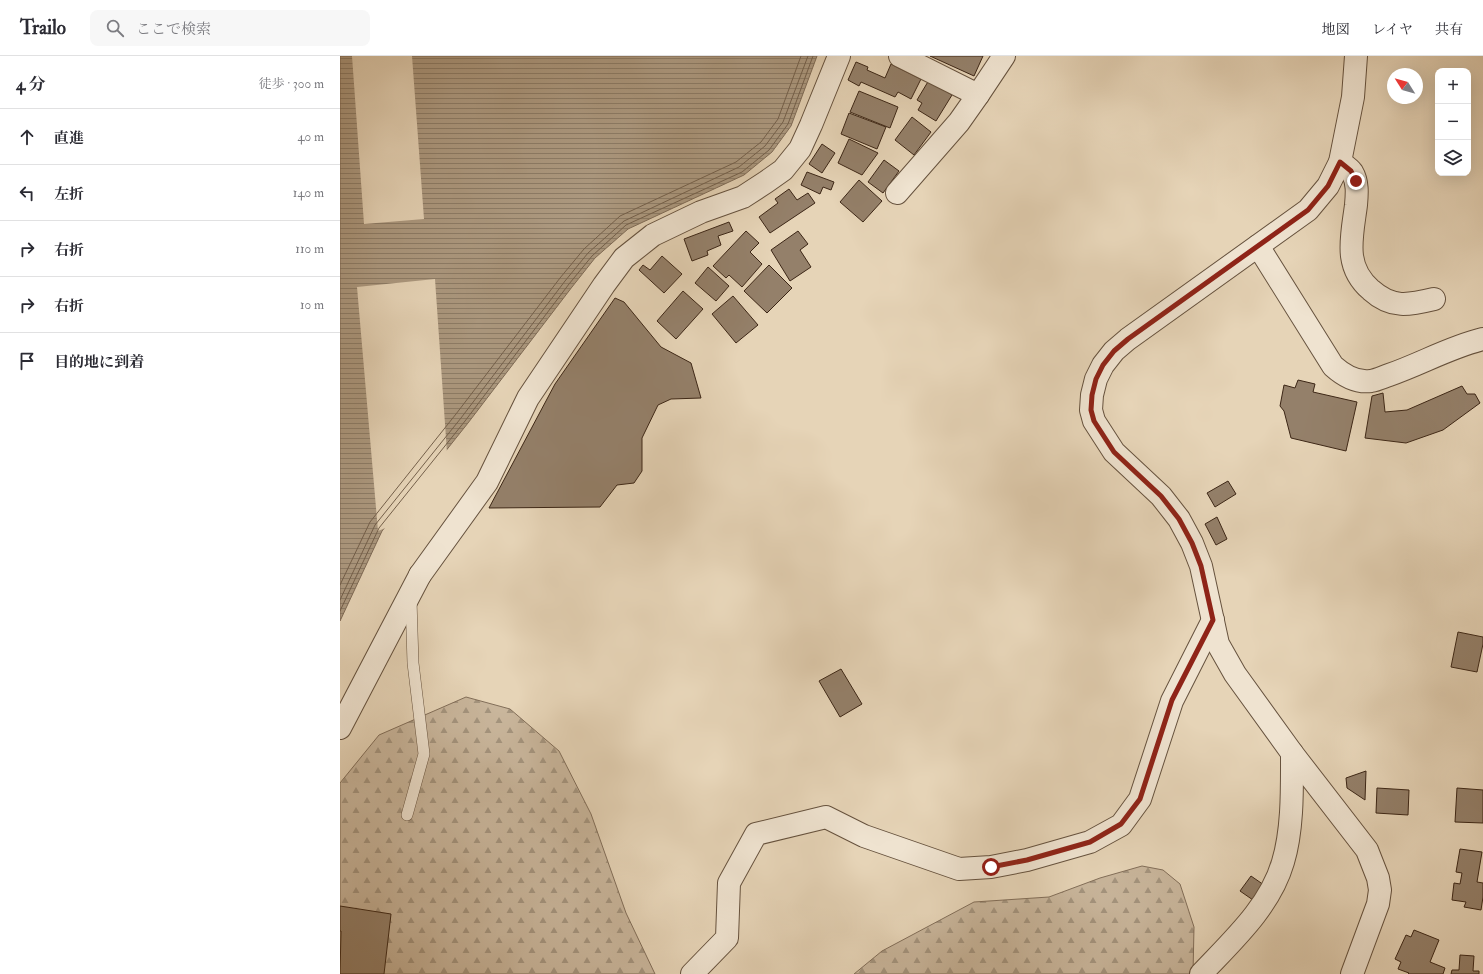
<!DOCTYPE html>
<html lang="ja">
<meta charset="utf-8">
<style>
:root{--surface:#fff;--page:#f7f7f7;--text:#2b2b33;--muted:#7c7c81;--line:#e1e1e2}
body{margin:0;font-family:"IM FELL Double Pica","Noto Serif JP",serif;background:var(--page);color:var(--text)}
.controls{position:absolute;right:12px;top:12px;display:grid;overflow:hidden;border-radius:8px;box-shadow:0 4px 16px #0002}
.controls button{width:36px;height:36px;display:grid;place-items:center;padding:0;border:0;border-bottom:1px solid var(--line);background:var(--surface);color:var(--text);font:20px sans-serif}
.compass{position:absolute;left:1047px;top:12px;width:36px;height:36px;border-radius:50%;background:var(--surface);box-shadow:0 4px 16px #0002;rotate:307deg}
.stop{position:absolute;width:12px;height:12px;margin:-9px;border:3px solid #8f2418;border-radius:50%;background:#fff}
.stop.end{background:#8f2418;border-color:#fff;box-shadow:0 1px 4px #0008}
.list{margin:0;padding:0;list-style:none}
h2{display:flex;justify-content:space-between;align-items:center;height:52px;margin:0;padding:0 16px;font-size:17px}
h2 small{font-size:13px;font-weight:400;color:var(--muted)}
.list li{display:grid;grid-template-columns:26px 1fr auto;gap:12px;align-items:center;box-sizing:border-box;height:56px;padding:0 16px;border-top:1px solid var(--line)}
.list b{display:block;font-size:15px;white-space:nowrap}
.list em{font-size:13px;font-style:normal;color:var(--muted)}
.icon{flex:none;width:22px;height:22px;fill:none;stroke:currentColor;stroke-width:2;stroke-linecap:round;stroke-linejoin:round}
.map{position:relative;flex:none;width:1143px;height:918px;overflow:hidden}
header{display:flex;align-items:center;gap:24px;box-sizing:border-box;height:56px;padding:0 20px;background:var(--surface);border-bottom:1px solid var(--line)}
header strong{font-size:19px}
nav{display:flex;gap:22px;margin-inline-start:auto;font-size:14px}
.search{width:280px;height:36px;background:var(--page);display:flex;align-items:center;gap:10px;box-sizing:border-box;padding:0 14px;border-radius:8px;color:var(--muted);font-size:15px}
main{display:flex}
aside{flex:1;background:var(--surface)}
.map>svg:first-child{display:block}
</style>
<header>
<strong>Trailo</strong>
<div class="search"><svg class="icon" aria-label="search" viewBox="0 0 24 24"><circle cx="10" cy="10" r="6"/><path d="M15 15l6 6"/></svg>ここで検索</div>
<nav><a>地図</a><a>レイヤ</a><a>共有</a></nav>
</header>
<main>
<aside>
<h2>4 分<small>徒歩 · 300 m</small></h2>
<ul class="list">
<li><svg class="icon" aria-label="ahead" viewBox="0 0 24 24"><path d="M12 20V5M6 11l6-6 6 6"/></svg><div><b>直進</b></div><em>40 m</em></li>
<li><svg class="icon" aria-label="left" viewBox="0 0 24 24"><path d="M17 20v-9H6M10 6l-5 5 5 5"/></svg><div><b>左折</b></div><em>140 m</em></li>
<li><svg class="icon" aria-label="right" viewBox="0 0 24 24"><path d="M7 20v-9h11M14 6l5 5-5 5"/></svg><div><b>右折</b></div><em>110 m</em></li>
<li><svg class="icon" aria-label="right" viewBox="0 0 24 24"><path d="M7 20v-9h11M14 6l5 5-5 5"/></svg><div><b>右折</b></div><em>10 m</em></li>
<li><svg class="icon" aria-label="arrive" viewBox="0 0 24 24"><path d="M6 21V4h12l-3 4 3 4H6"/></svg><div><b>目的地に到着</b></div></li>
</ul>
</aside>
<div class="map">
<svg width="1143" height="918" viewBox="0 0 1143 918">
<defs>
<pattern id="forest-firs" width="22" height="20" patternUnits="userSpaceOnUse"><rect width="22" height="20" fill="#c9b69c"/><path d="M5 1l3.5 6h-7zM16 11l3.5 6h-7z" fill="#a4947e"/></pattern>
<pattern id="water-rules" width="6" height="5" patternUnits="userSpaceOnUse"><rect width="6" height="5" fill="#ac9980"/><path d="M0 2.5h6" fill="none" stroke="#8d7d68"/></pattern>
</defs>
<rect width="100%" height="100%" fill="#e6d4b7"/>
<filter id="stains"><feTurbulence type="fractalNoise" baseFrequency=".005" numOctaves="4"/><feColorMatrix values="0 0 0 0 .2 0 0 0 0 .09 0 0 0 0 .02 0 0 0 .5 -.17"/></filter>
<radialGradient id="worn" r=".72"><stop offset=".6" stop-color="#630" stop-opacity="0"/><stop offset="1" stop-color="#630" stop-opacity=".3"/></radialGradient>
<!-- forest -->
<g fill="url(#forest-firs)" stroke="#826e59">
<polygon points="126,641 170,653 219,695 251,758 286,857 315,918 0,918 0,727 39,679"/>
<polygon points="802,810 823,814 840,828 854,871 853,918 514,918 542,895 634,846 709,841 760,822"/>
</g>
<!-- water -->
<polygon fill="url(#water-rules)" stroke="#7f6b56" points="0,0 477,0 451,70 432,96 404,119 288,173 255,202 232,231 128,367 42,475 0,565"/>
<!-- pier -->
<g fill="#e6d4b7">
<polygon points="12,0 72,0 84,163 24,168"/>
<polygon points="95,223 107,397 48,471 38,475 17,231"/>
</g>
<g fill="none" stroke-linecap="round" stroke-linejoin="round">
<!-- shore -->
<g stroke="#74604b" stroke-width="1">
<polyline points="0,529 30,466 116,358 220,222 244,193 280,160 396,106 421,86 438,63 461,0"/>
<polyline points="0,544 35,469 121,362 225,225 248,197 284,165 399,111 425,90 443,66 468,0"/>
<polyline points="0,555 39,472 125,365 229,228 252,200 286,169 402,116 429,94 448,68 473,0"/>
</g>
</g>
<!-- building -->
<g fill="#94806a" stroke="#3c2616">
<polygon points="590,0 643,0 634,20"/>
<polygon points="516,6 528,11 527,14 545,22 551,8 581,23 571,43 558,36 555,41 521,26 519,30 508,24"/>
<polygon points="589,24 612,39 596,65 578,54 582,47 577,44"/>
<polygon points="519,35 558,51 550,72 510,56"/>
<polygon points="509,57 546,71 537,93 501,78"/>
<polygon points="572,61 591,76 574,99 555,84"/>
<polygon points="509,83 538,97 522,119 498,107"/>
<polygon points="482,88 495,97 482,117 469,108"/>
<polygon points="544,104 559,115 543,137 528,126"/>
<polygon points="467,116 494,126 491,134 483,131 480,138 461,129"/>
<polygon points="519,124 542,145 523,166 500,146"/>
<polygon points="449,133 457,144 468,137 475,147 430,177 419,161 438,147 435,143"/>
<polygon points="389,166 393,175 378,180 381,189 367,195 368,199 352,205 344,183"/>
<polygon points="406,175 419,187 410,196 422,208 402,231 389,219 386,222 373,210"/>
<polygon points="458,175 468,188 460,194 471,211 450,225 431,194"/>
<polygon points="322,200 342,218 324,237 299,214 303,209 310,214"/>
<polygon points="429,209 452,232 427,257 404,235"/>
<polygon points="368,211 389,230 376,245 355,227"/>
<polygon points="343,235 363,253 336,283 317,265"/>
<polygon points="393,240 418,269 396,287 372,258"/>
<polygon points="275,242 284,246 321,291 351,307 361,342 331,343 318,349 302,382 302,415 294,427 277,429 260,451 149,452 215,328"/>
<polygon points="958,324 975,328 973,336 1017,346 1006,395 951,382 944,355 940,350 944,329 955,332"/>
<polygon points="1122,330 1127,338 1135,338 1140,347 1103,374 1066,387 1025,382 1032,340 1043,337 1045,356 1067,354"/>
<polygon points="888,425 896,438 875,451 867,437"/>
<polygon points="877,461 887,483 876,489 865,468"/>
<polygon points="1118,576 1143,581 1143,588 1137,616 1111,611"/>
<polygon points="501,613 522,648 500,661 479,625"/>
<polygon points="1026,715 1025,744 1007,732 1006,722"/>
<polygon points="1037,732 1069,734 1068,759 1036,757"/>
<polygon points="1117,732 1143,734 1143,767 1115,766"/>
<polygon points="1120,793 1142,796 1137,826 1143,827 1143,841 1141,854 1124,851 1126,846 1112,844 1114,827 1120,828 1122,817 1116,816"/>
<polygon points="911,820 924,829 913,844 900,835"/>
<polygon points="0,850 51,858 44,918 0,918 1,875 0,875"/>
<polygon points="1074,874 1099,884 1090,906 1105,912 1103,918 1068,918 1069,917 1058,913 1061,906 1055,903 1066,879 1071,881"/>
<polygon points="1120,899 1134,900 1133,915 1139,915 1139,918 1111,918 1112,914 1119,914"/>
</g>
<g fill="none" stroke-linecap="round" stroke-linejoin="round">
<!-- service casing -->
<g stroke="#66523e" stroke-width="12">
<polyline id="service" points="67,759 84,698 73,607 71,544"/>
</g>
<!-- minor casing -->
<g stroke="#66523e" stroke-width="24">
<g id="minor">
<polyline points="560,0 638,39 664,0"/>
<path d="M1000 106C1004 109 1009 112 1012 116 1018 126 1017 138 1016 149 1012 181 1003 210 1031 234 1052 253 1069 249 1094 243"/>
<polyline points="557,137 619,66 638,39"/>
<path d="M918 190 993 310C1003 319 1017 327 1031 325 1037 324 1043 321 1049 319 1081 308 1110 291 1143 283"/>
<polyline points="80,519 147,426 188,342 264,229 284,202 313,179 361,156 403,141 426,126 443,114 460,93 471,69 499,0"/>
<polyline points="352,918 387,882 389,827 416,778 486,761 524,780 619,813 651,811 687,804 750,786 781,769 800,743 832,645 873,564"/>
<path d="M861 918C892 885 930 851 943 806 953 773 952 732 952 697"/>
</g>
</g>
<!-- tertiary casing -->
<g stroke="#66523e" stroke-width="24">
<g id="tertiary">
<polyline points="0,672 80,519"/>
<polyline points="1012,918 1038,848 1040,834 1038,822 1027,794 952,697 895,618 878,588 861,510 852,487 839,463 821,440 774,396 754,365 751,354 752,339 756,323 763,309 774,295 788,283 968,154 988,130 1000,106 1013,41 1016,0"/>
</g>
</g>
<!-- service -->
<use href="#service" stroke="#efe3d0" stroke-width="11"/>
<!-- minor -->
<use href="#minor" stroke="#efe3d0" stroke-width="22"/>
<!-- tertiary -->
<use href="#tertiary" stroke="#efe3d0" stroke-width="22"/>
</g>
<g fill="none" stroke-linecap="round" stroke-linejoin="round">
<!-- route -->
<polyline stroke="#8f2418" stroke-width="5" points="651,811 687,804 750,786 781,768 800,743 832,644 873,564 861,510 852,487 839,463 821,440 774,396 754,365 751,354 752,339 756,323 763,309 774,295 788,283 968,154 988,130 1000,106 1011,115 1016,125"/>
</g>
<rect width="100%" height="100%" filter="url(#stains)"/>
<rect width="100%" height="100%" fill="url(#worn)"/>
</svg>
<div class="controls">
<button>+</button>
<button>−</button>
<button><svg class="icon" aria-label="layers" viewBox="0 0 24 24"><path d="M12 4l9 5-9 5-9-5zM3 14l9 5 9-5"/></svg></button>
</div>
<svg class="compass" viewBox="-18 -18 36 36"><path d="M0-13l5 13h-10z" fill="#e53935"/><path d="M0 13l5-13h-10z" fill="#7c7c81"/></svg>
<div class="stop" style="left:651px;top:811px"></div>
<div class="stop end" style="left:1016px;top:125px"></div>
</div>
</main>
